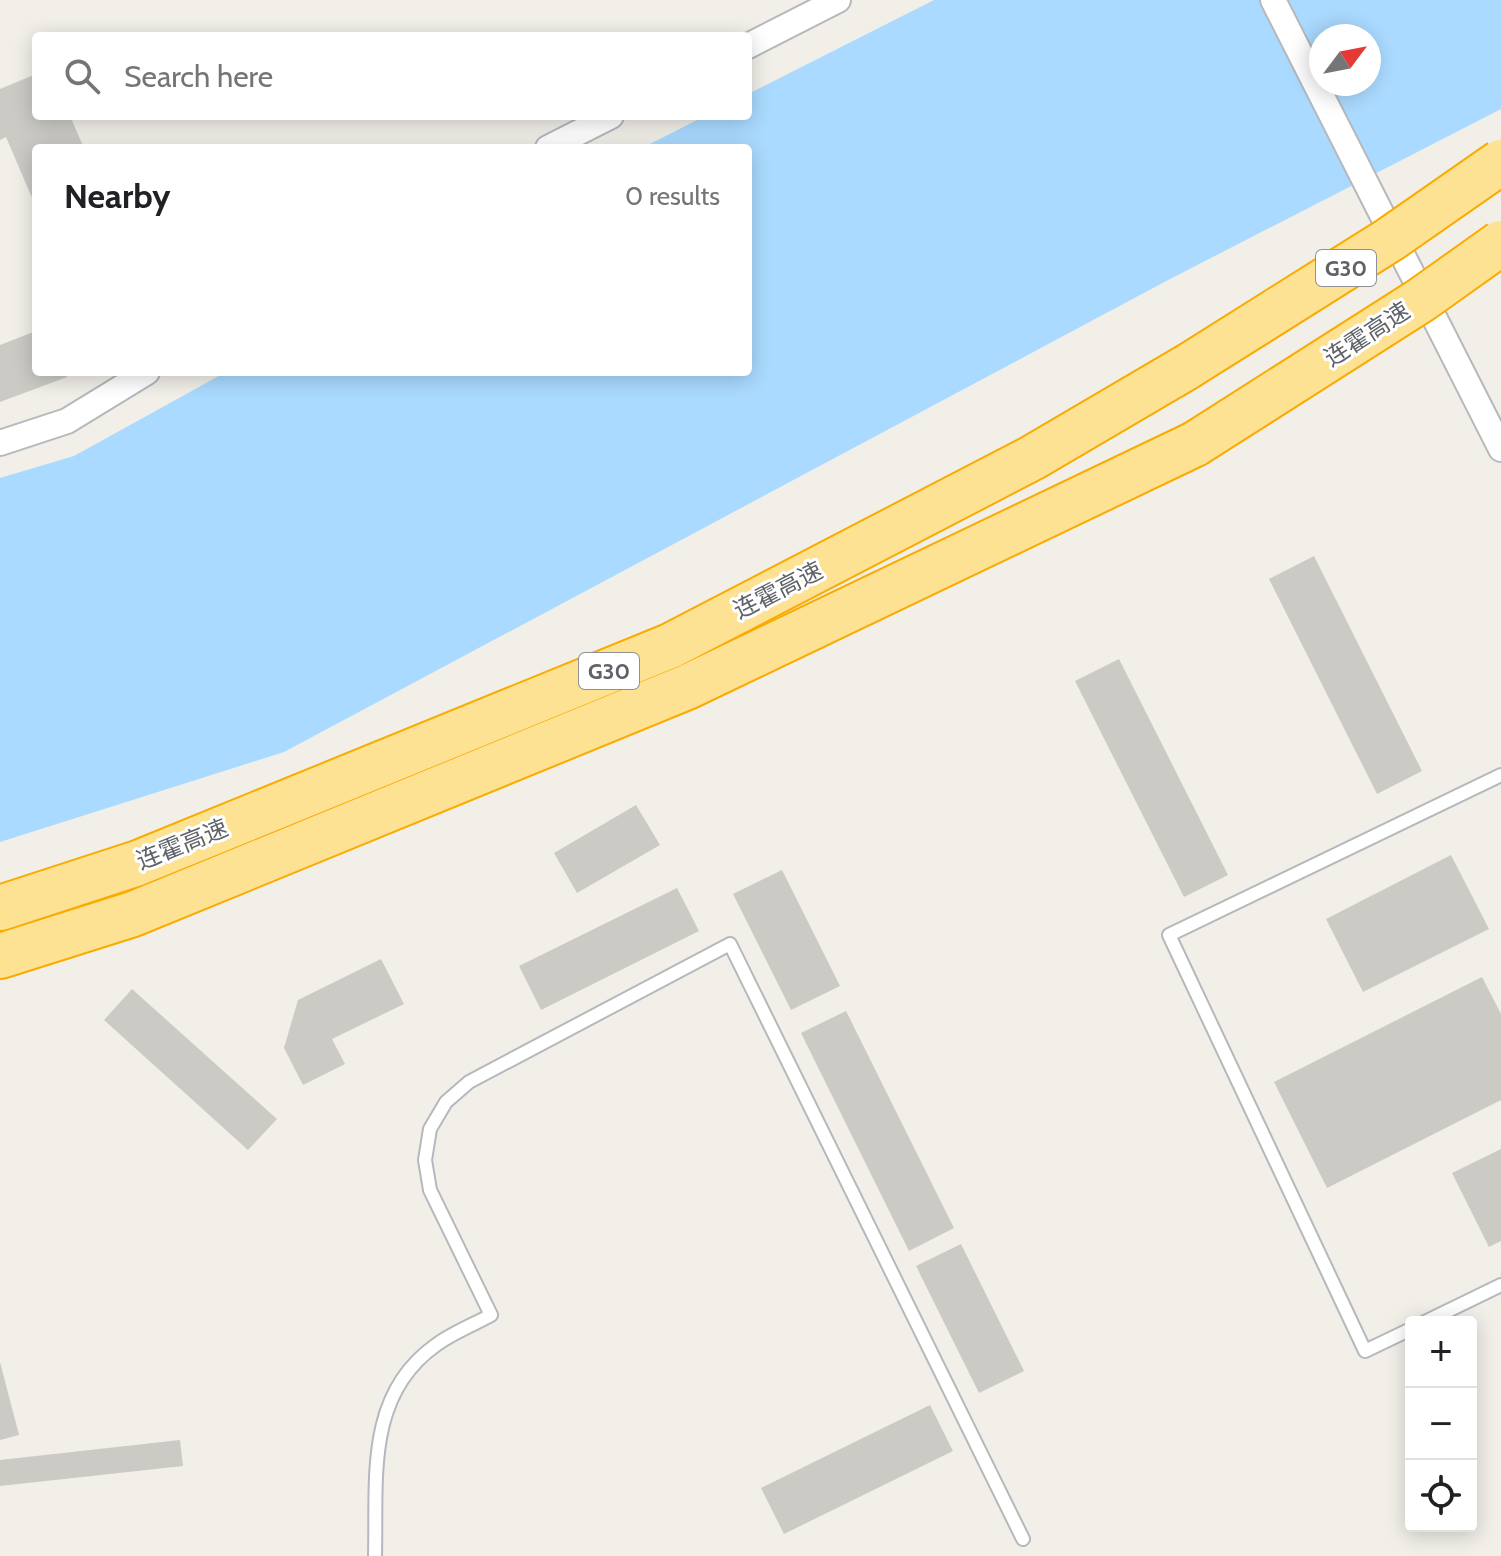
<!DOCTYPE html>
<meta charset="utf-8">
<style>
:root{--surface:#fff;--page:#f2f2f2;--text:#202124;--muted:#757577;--line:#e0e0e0}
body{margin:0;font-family:Cabin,"Noto Sans SC",sans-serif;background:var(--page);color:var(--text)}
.controls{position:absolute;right:24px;bottom:24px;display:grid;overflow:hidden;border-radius:8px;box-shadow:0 4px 20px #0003}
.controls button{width:72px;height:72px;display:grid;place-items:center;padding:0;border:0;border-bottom:2px solid var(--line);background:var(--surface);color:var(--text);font:40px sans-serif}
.compass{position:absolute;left:1309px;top:24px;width:72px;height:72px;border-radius:50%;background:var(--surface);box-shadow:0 4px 20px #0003;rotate:58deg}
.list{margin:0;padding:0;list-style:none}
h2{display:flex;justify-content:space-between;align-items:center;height:104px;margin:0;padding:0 32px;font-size:34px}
h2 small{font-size:26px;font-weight:400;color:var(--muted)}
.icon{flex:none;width:44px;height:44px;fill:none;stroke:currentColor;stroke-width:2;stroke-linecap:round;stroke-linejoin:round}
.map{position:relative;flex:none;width:1501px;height:1556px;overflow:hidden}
.search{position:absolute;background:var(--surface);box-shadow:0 4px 20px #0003;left:32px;top:32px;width:720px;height:88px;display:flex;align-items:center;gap:20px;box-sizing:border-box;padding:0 28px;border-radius:8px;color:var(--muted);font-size:30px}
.panel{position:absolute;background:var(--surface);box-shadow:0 4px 20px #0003;left:32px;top:144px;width:720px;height:232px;border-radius:8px}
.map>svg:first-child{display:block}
</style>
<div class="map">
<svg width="1501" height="1556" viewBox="0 0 1501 1556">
<rect width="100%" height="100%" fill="#f1efe8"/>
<!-- water -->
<path fill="#aadaff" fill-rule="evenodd" d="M934 0H1501V109L1170 279 284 752 0 842V478L74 456 226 372H748V148H642L705 116H748V94ZM1321 36H1369V84H1321Z"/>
<!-- building -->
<g fill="#cccac5">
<polygon points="36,74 36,116 70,116 84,148 36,148 36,207 6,137 0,140 0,89"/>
<polygon points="36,331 36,372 65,372 67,377 0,402 0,345"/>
<polygon points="1314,556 1422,771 1377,794 1269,579"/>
<polygon points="1119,659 1228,875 1184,897 1075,681"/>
<polygon points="636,805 660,845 577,893 554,853"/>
<polygon points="1451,855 1489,929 1363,992 1326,919"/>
<polygon points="782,870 840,986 791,1010 733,894"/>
<polygon points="677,888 699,931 541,1010 519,966"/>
<polygon points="381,959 404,1004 332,1039 345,1064 303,1085 284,1048 298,1000"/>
<polygon points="1482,977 1501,1014 1501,1100 1327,1188 1274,1082"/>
<polygon points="132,989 277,1119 248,1150 104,1020"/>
<polygon points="846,1011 954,1228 909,1251 801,1033"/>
<polygon points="1501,1149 1501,1241 1489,1247 1452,1173"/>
<polygon points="961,1244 1024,1371 979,1393 916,1266"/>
<polygon points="0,1362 19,1435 0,1440"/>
<polygon points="930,1405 953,1451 784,1534 761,1488"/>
<polygon points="180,1440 183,1466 0,1486 0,1460"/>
</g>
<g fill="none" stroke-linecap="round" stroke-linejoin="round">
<!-- service casing -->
<g stroke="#b5b8bc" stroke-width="16">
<g id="service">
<polyline points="1425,1322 1501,1285"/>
<polyline points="1411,1329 1365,1351 1169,935 1501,775"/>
<path d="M375 1556C377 1479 365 1395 436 1345 452 1333 473 1325 491 1315L430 1190 425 1160 430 1129 446 1102 469 1082 730 944 1023 1539"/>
</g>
</g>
<!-- minor casing -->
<g stroke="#b5b8bc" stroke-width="28">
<g id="minor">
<polyline points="1273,0 1501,449"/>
<polyline points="748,46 838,0"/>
<polyline points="548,148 611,116"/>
<polyline points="0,443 67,421 147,372"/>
</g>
</g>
<!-- motorway casing -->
<g stroke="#f9ab00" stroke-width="48">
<g id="motorway">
<polyline points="0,908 138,863 670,646 1032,458 1187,367"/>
<polyline points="0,956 133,914 687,687 1195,444"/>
</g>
</g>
<!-- service -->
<use href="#service" stroke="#fff" stroke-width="12"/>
<!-- minor -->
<use href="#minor" stroke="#fff" stroke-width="24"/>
<!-- motorway -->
<use href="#motorway" stroke="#fde293" stroke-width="44"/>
<!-- motorway-bridge casing -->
<g stroke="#f9ab00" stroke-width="48" stroke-linecap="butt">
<g id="motorway-bridge">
<polyline points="1187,367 1389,240 1501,162"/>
<polyline points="1195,444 1421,300 1501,243"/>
</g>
</g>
<!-- motorway-bridge -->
<use href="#motorway-bridge" stroke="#fde293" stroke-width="44"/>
</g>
<g text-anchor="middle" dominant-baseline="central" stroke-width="6" stroke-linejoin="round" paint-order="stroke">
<!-- shield labels -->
<g fill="#fff" stroke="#8f9295" stroke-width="2">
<rect x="1316" y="250" width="60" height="36" rx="6"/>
<rect x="579" y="653" width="60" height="36" rx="6"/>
</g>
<g font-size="22" font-weight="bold" fill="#5f6368">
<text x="1346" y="268">G30</text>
<text x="609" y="671">G30</text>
</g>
<!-- street labels -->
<g font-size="24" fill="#5f6368" stroke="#fff">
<text transform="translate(1367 334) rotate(-33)">连霍高速</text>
<text transform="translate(778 590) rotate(-27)">连霍高速</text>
<text transform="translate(182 844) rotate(-22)">连霍高速</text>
</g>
</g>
</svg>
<div class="controls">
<button>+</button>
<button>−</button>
<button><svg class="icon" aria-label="locate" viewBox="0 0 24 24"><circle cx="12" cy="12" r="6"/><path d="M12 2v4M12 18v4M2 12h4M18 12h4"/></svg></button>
</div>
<svg class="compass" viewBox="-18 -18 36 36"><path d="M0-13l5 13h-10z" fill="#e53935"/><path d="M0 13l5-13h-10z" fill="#757577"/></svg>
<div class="search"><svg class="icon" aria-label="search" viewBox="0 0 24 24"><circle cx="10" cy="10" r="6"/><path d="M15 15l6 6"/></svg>Search here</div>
<section class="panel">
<h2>Nearby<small>0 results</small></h2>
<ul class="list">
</ul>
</section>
</div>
